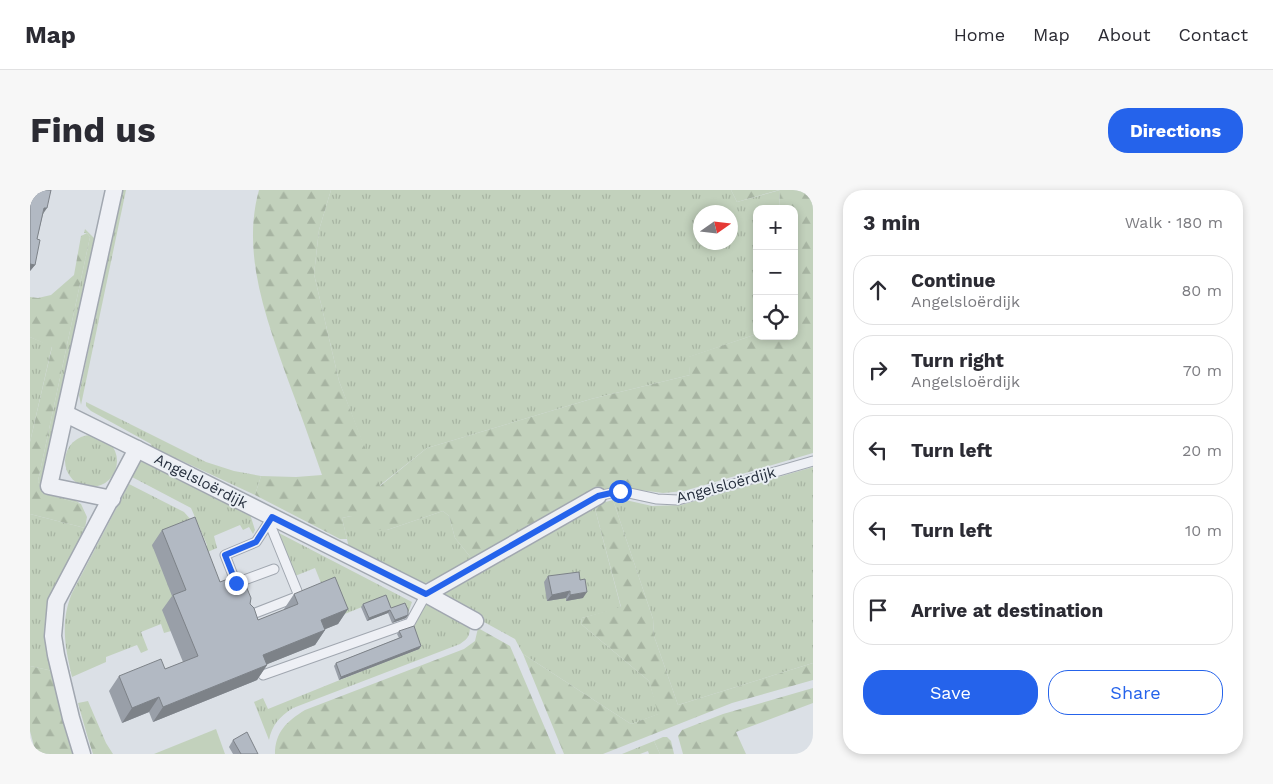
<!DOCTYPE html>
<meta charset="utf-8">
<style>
:root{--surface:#fff;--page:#f7f7f7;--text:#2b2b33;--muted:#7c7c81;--line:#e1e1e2;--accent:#2563eb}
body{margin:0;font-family:"Work Sans",sans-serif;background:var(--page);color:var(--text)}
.controls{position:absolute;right:15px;top:15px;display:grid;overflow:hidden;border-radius:10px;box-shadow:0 2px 8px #0003}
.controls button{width:45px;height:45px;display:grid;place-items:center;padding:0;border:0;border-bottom:1px solid var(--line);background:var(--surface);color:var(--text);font:25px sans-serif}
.compass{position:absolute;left:663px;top:15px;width:45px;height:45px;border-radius:50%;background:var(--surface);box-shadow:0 2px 8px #0003;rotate:76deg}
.stop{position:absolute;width:15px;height:15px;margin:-11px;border:4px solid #2563eb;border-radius:50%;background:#fff}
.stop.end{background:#2563eb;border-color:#fff;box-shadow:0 1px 5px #0008}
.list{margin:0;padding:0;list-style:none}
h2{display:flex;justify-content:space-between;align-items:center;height:65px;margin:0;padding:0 20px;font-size:21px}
h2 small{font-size:16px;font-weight:400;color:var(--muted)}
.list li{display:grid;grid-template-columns:32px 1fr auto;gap:15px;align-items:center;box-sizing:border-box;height:70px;margin:0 10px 10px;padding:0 10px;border:1px solid var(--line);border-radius:20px}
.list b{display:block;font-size:19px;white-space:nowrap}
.list p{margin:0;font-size:16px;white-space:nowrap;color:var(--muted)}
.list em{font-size:16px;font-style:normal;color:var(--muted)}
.actions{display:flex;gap:10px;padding:15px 20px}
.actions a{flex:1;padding:11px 0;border:1px solid var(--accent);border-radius:20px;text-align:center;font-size:18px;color:var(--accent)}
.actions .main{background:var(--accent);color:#fff}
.icon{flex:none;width:28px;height:28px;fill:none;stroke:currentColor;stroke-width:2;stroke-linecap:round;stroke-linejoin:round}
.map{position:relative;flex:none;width:783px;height:564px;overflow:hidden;border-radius:20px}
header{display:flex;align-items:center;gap:30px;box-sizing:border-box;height:70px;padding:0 25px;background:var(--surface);border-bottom:1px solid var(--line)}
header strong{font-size:24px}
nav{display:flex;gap:28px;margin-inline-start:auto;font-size:18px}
.intro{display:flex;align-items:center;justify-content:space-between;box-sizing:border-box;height:120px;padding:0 30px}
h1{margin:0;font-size:35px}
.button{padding:12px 22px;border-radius:20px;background:var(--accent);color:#fff;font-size:18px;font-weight:700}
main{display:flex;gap:30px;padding:0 30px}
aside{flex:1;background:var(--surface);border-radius:20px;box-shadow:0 2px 8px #0003}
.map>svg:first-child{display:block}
</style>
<header>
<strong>Map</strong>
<nav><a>Home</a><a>Map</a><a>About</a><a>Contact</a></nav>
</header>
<div class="intro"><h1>Find us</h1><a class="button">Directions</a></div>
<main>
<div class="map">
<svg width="783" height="564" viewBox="0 0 783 564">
<defs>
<pattern id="grass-tufts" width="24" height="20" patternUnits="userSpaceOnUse" patternTransform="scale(1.25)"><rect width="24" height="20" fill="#c2d1bc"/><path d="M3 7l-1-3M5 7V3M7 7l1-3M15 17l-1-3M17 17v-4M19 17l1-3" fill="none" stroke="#a7b4a2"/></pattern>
<pattern id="forest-firs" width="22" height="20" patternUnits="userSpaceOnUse" patternTransform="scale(1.25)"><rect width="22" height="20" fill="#c2d1bc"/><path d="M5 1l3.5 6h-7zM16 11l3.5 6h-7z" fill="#a7b4a2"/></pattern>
</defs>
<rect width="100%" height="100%" fill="#dbe0e6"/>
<!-- grass -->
<g fill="url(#grass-tufts)" fill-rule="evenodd">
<polygon points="92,0 96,0 51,215 49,205"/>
<path d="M301 0H701L707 12 750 0 749 19H727V144L659 167 660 185 561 209 397 258 349 296 309 191 284 84 289 40ZM670 22H700V52H670Z"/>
<polygon points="55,39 66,50 17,279 43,309 51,314 12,303 8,291 60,47 57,43 54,43"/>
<polygon points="0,147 22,156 0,252"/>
<polygon points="56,212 176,272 204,281 231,286 225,305 120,256 121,254 61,221 56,216"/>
<circle cx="61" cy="271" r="26"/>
<polygon points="112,269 220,324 225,340 223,344 219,337 213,340 210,335 184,346 187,358 173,364 177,355 161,318 102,287"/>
<polygon points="783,277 783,473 648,515 624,446 623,429 583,310 591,309 622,316 651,315"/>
<path d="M99 294 154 322 162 331 141 441 134 443 131 434 111 442 118 460 111 463 107 455 76 467V472L42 487C35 457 30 432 42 403Z"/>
<polygon points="564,315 591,418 552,428 551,434 619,491 629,524 601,534 493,464 485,449 412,409 412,401"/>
<polygon points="413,321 419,326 425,348 442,369 400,392 389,394 320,362 312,328 321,326 357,340"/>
<polygon points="0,324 55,338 23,404 23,481 0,476"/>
<polygon points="247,342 382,412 378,423 359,421 354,408 305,428 285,378 265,386"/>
<path d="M398 411 440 434C440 445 439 448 430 454L263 518C249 527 242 535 239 550L224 512 233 508 238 519 389 458 381 438Z"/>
<polygon points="624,551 630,564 619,564 618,561 610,564 592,564"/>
</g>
<!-- forest -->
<g fill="url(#forest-firs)">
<path d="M229 0H301L289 40 284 84 309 191 350 296 397 258 561 209 660 185 658 167 727 144V146H764V19H749L750 0H783V263L654 301 633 303 587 297 564 301 544 310 442 369 425 348 419 326 413 321 357 340 332 339 321 326 312 328 317 349H310L225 305 231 286 266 287 292 285C281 253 270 222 258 190 237 130 211 64 229 0Z"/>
<polygon points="701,0 749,0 707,12"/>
<polygon points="57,43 60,47 8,291 13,303 51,314 57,327 55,338 0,324 0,252 22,157 0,147 0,107 8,108 21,105 44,85 51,46"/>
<polygon points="583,310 623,429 624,446 648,515 783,473 783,490 702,513 573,564 534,564 493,464 601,534 628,524 619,491 551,434 552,428 591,417 564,315"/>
<path d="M448 438 480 456 526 564H245C245 542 257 531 275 520L434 459 445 451Z"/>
<polygon points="0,476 23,481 45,564 6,564 0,541"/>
<polygon points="783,498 783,513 706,542 716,564 653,564 648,546 652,540 693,524"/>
<polygon points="58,511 76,553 83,564 63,564 57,545 48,513"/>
<polygon points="633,547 637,547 641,551 644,564 630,564 624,551"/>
</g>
<!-- green -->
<polygon fill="#c2d1bc" points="186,539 195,564 124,564"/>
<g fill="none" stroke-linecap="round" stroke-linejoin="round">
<!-- lane casing -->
<g stroke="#a1a7b0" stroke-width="11">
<g id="lane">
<polyline points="568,306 590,301 627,309 648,310 783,271"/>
<polyline points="241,329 226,352 195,365 206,393 244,379"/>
<polyline points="215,427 269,406 239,332"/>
<polyline points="233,485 380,433 396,404"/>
</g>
</g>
<!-- street casing -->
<g stroke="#a1a7b0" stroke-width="19">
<g id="street">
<polyline points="36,224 107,259 26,412 23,446 26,465 41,528 52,564"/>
<polyline points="107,259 396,404 445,431"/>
<polyline points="82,309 19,296 84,0"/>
<polyline points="396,404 568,306"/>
</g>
</g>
<!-- lane -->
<use href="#lane" stroke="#eef0f5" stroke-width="9"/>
<!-- street -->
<use href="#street" stroke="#eef0f5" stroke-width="16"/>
</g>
<!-- wall -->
<g fill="#999fa8">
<polygon points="0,0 21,0 13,24 7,49 5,75 0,81"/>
<polygon points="132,340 190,392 220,414 228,430 254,420 254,419 264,404 318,419 308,434 295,439 295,440 285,455 237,474 237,475 227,490 123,532 119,522 92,533 79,501 89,486 135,479 153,472 132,420 142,406 122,355"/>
<polygon points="518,386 553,408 536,411 536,408 517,411 514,392"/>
<polygon points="333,414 361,418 378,425 376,428 362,433 358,423 337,431 331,417"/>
<polygon points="369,441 391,456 389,459 309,490 304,476 306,473 369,448 367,444"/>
<polygon points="203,550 228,564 203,564 199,557"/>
</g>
<!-- shaded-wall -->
<g fill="#7d8288">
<polygon points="14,18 17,18 13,24"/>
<polygon points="0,74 5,75 0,81"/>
<polygon points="540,401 536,408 517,411 522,405"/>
<polygon points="557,402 553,408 536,411 540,405"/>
<polygon points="318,419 308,434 281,445 291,430"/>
<polygon points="360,420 358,423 337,431 339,428"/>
<polygon points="378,425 376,428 362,433 365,430"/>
<polygon points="295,440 285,455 223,480 233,465"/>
<polygon points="391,456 389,459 309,490 311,487"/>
<polygon points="237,475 227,490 123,532 133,517"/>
<polygon points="129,507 119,522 92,533 102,518"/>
</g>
<!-- building -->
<g fill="#b2b9c3" stroke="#7d8288">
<polygon points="0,0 21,0 17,18 14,18 7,49 10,50 5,75 0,74 0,8 3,2"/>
<polygon points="165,327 190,392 211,384 221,408 220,414 224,418 228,430 268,414 264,404 305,387 318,419 291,430 295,440 233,465 237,475 133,517 129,507 102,518 89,486 131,469 135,479 168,466 143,405 156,400 132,340"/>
<polygon points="549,382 550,390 555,389 557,402 540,405 540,401 522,405 518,386"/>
<polygon points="356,405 361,418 375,413 378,420 378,425 365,430 360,420 339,428 333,414"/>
<polygon points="384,436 391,456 311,487 306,473 372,447 369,441"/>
<polygon points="217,542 228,564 211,564 203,550"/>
</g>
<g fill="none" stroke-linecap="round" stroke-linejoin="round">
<!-- route -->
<polyline stroke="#2563eb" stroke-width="6" points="206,393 195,365 226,352 242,327 396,404 568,306 590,301"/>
</g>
<g text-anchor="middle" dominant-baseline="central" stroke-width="4" stroke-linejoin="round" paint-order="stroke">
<!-- street labels -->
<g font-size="15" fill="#252e3d" stroke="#eaeff4">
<text transform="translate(171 291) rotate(27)">Angelsloërdijk</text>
<text transform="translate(696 295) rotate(-15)">Angelsloërdijk</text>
</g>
</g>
</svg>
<div class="controls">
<button>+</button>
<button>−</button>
<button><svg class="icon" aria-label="locate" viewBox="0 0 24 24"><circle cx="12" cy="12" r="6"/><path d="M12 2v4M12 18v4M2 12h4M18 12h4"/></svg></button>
</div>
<svg class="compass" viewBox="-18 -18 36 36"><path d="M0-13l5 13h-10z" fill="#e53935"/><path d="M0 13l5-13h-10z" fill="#7c7c81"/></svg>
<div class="stop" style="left:590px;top:301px"></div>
<div class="stop end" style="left:206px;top:393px"></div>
</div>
<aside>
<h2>3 min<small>Walk · 180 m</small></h2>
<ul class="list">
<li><svg class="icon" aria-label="ahead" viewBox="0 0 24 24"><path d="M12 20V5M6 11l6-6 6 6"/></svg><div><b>Continue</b><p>Angelsloërdijk</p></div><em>80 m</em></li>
<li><svg class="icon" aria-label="right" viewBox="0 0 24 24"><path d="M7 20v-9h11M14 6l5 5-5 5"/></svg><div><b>Turn right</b><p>Angelsloërdijk</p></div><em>70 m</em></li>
<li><svg class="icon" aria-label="left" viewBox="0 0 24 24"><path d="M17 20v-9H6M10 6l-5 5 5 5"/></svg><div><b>Turn left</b></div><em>20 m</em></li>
<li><svg class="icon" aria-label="left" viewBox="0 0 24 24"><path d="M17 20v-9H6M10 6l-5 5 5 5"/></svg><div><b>Turn left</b></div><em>10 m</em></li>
<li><svg class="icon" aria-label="arrive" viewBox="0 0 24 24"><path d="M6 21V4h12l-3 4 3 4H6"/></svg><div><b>Arrive at destination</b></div></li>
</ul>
<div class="actions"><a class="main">Save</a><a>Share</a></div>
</aside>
</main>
